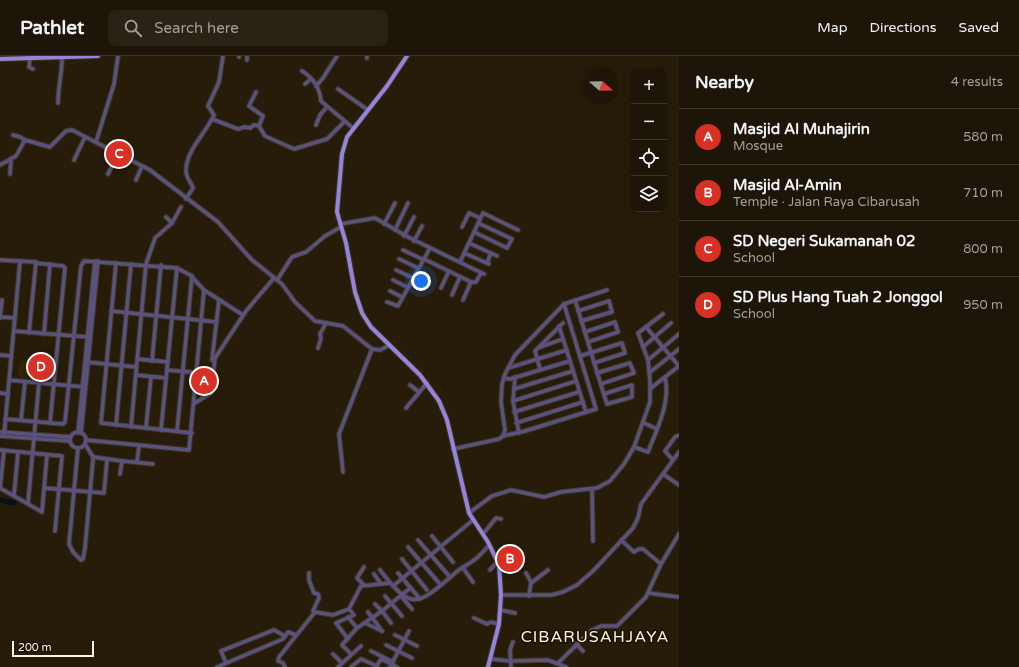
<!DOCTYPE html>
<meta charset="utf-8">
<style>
:root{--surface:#1d1507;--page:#2a2215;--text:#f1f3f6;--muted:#a09f9b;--line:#3b3428;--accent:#d93025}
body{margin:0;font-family:"Varela Round",sans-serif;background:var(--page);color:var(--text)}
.controls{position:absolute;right:12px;top:12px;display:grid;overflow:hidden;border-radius:8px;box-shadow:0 2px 10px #0003}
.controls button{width:36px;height:36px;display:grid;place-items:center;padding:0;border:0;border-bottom:1px solid var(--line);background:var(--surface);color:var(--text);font:20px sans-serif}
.compass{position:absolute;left:583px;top:12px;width:36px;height:36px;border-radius:50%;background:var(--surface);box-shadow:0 2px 10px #0003;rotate:110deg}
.scale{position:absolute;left:12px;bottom:10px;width:82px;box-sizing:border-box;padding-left:4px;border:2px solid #fbf4e7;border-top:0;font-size:11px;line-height:14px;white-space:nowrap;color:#fbf4e7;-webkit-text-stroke:3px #1e1302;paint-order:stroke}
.you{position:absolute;left:421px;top:225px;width:14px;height:14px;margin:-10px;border:3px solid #fff;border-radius:50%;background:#1a73e8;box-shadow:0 0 0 6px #1a73e833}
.badge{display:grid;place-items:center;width:26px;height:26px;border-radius:50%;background:var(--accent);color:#fff;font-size:13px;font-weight:700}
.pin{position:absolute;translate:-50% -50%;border:2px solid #fff;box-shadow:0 1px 4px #0006}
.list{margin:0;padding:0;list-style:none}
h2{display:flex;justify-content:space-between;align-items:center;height:52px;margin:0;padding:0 16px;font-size:17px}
h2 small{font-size:13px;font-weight:400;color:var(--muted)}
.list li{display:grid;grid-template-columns:26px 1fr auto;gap:12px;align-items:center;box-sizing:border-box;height:56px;padding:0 16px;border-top:1px solid var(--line)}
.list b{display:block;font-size:15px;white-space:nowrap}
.list p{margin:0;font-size:13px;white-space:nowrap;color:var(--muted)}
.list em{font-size:13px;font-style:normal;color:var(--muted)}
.icon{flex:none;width:22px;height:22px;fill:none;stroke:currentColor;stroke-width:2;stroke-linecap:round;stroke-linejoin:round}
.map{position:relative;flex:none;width:679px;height:611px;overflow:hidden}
header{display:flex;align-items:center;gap:24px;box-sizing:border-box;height:56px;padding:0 20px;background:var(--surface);border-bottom:1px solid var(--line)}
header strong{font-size:19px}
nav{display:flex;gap:22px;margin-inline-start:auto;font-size:14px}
.search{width:280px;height:36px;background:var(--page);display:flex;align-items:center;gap:10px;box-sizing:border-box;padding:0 14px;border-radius:8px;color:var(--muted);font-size:15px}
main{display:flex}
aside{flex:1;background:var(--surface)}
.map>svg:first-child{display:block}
</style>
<header>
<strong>Pathlet</strong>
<div class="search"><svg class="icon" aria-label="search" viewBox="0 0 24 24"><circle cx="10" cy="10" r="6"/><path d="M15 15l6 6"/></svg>Search here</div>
<nav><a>Map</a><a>Directions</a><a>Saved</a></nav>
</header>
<main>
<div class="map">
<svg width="679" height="611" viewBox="0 0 679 611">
<rect width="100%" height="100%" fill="#271c09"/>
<!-- built -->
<polygon fill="#332409" points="34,301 51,303 50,325 22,322 18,319 20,306"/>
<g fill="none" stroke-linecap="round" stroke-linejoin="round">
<!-- river -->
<polyline stroke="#051113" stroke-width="5" points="0,444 14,447"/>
<!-- minor casing -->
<g stroke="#403624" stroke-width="5.5">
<g id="minor">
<polyline points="239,0 239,1"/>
<polyline points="367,2 367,0"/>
<polyline points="30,3 29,11 33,13"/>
<polyline points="247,4 247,0"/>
<path d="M302 15C313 22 320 33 321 45L353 72"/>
<polyline points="305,28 311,23"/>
<polyline points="316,30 323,22 337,0"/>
<polyline points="338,33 368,54"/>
<polyline points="256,36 249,50 263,60 259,70"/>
<path d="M58 47C58 31 62 18 62 2"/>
<polyline points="212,63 238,73 244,71 250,72 254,69 259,70 265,80 294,93 327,83 344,66"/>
<polyline points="316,69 320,59 327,51"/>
<polyline points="13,79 20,81 25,84"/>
<polyline points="96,86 114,28 118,0"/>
<polyline points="74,104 85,81"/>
<polyline points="0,109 16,100 25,84 50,91 66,75 72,74 150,114 218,166 252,204 282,228 295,246 315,265 343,270 372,293 380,294 390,289"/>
<polyline points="10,118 11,103"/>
<polyline points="108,118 118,98"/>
<polyline points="136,124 142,110"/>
<path d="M186 143 193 132C191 126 186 122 186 115 186 94 206 77 214 59L208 50 219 26 223 0"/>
<polyline points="166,161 172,167"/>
<polyline points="340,168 375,162 408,181 484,218"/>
<polyline points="384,168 395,147"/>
<polyline points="462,171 469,157 480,162"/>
<polyline points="395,174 408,147"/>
<polyline points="474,176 507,192 512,183 478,167"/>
<polyline points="404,180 414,161"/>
<polyline points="414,185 422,170"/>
<polyline points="469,187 497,200"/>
<polyline points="403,194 422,203"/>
<polyline points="464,197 489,208"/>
<polyline points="399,203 418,212"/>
<polyline points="424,203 471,226 476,226 481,217"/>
<polyline points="0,204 36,206 29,277"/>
<polyline points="460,206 483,157 518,174"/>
<polyline points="36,207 63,210 65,212 50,367"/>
<polyline points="116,207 101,367 192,377"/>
<polyline points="487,207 491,197"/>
<polyline points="396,214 413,222"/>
<polyline points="277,224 292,201 306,196 325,180 341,171"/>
<polyline points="393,224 407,231"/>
<polyline points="441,232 449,215"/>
<polyline points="390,235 402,241"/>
<polyline points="452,239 460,221"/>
<polyline points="463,244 471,226"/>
<path d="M575 244C586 279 596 314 607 348L632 341V329L604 338"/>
<polyline points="387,246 398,250 430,192"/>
<polyline points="111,255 217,266"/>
<polyline points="578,255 609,245 612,256 581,265"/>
<polyline points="0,261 15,262"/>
<polyline points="0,262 2,244"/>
<polyline points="559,270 586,356"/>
<polyline points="646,271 679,310"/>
<polyline points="14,275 88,281"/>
<polyline points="585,276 615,266 618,276 588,286"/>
<polyline points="44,278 50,208"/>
<polyline points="540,291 563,283"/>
<polyline points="643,291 671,267"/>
<polyline points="318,292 321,282 320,278 326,267"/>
<polyline points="0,299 11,300"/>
<polyline points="580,300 622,287 625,297 594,307"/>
<polyline points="137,303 168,306"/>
<polyline points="212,304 219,244"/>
<polyline points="648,304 679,278"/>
<polyline points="152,305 161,209"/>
<polyline points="86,306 136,311"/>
<polyline points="508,312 567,294"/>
<polyline points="540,313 535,295 563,267"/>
<polyline points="167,314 211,318"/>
<polyline points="597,317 630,307 634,317 601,328"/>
<polyline points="649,317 679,293"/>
<polyline points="136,319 166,322"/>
<polyline points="515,321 513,345 519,377"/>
<polyline points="504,322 510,323 570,305"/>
<polyline points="9,324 84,331"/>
<polyline points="410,329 419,336"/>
<polyline points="651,332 679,310"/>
<polyline points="514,333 573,315"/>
<polyline points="0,337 8,338"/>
<polyline points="513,345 576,325"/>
<polyline points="195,347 211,337 215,302 246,255 274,222"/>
<polyline points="406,352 427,327"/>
<polyline points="514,356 579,336"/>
<polyline points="5,363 63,368 65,366 81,210 84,205 177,212 190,219 204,234 243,259"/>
<polyline points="21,364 25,326"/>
<polyline points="516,367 583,346"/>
<polyline points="644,367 657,373"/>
<polyline points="116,369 131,208"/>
<polyline points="131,371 146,208 155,182 172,167 181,151"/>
<polyline points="146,372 151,321"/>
<polyline points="161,374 177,212"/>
<polyline points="177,375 192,220"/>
<polyline points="0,376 71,381"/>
<circle cx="78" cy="384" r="8"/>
<polyline points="78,377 95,205"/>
<polyline points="81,377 98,205"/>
<polyline points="0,380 70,385"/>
<polyline points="4,380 20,205"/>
<polyline points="503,380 525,375 596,353 564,248"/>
<polyline points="86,384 189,394 204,234"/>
<path d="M634 391 648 396C657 373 671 346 665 321"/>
<polyline points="78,392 69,488 73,496 81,504 83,503 85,492 93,404 93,401 85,388"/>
<polyline points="453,393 499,383 503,380 505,374 501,346 502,328 505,318 515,299 564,248 607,234"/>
<polyline points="0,394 62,400 55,475"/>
<polyline points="93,401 122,405 120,418"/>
<polyline points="673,404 665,395 675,381 679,379"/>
<polyline points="122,405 153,408"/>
<polyline points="137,406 139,390"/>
<polyline points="343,416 339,378 372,293"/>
<polyline points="663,418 679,429"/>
<polyline points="0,432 42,456 47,399"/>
<polyline points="0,432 4,394"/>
<polyline points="44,432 104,437 107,404"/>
<polyline points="592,433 593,485"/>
<polyline points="14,439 18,396"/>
<polyline points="28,447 39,327"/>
<polyline points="469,457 492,440 511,434 544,441 561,436 597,432 610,425 624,408 634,391 650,346 650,325 648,304 638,277 663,258"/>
<polyline points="483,478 496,462 501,463"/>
<polyline points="432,480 453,506"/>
<polyline points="418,484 450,521"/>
<polyline points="621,484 634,496 639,493 643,493 661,508"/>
<polyline points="408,491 439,527"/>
<polyline points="402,503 427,534"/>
<polyline points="499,509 508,513"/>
<polyline points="463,512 473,526"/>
<path d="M380 514C412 556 418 549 454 518 460 512 468 509 474 504 480 500 485 494 489 489"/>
<polyline points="490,514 498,505"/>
<polyline points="398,517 420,543"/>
<polyline points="526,517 531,526 529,540"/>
<polyline points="374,518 381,528"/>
<polyline points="531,527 548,514"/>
<polyline points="364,529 357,522 364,511"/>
<polyline points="393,530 473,464"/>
<polyline points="648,537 679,541"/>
<polyline points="501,539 551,539 563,536 577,529 594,514 633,472 638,462 641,448 679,396"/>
<polyline points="385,540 402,560"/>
<polyline points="401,540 412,553"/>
<polyline points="375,548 382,555 410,532"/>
<polyline points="500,554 515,557"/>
<polyline points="315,556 333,559 349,553 361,530 390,527"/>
<polyline points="368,556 382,575"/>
<polyline points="348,561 357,572"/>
<polyline points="474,562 487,568 491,566 499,568"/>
<polyline points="365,567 382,575"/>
<polyline points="395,579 417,590"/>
<polyline points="348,583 336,567 354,559 349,553"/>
<polyline points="576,588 583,595"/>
<polyline points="386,589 412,602"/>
<polyline points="371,595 393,606"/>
<polyline points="333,598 342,607"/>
<polyline points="351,598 342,589 357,572 382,555 391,567"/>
<polyline points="491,603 511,605 548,604 566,611"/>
<polyline points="226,607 221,595 274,574 285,580"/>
<polyline points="558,607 592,574 601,570 617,570 646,541 661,508 679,478"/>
<polyline points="217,611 283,583 288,576 296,579"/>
<polyline points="285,611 283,607 278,605 279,601 315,556 313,555 319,542 318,538 314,537 309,524 309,517"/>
<polyline points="338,611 361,590"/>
<polyline points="351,611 361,603 377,610"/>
<polyline points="376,611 381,603 397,611"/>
<polyline points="390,611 409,575"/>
<polyline points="511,611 510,594 513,586"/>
</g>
</g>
<!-- major casing -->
<g stroke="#403624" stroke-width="6">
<g id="major">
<polyline points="407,0 387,30 347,81 342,98 337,156 346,187 355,236 362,257 371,271 420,319 439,345 447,364 469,457 488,486 499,509 501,539 499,568 488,611"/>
<polyline points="0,3 98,0"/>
</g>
</g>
<!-- minor -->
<use href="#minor" stroke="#59527c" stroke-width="3.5"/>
<!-- major -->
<use href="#major" stroke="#9484dc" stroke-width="4"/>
</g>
<g text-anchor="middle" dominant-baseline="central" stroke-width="3.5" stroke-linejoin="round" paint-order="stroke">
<!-- quarter labels -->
<g font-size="16" letter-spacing="1" fill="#fbf4e7" stroke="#1e1302">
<text x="595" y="581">CIBARUSAHJAYA</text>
</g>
</g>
</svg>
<div class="controls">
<button>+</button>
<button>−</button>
<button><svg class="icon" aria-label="locate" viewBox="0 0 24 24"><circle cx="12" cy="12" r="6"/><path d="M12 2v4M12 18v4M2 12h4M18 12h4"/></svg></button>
<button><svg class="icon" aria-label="layers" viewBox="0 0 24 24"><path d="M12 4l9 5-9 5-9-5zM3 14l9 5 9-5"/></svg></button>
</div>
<svg class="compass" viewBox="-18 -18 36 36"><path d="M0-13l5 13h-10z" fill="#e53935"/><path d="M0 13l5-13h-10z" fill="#a09f9b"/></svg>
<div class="scale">200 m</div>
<div class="you"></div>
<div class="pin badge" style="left:204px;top:325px">A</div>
<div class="pin badge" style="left:510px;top:503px">B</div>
<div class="pin badge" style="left:119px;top:98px">C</div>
<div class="pin badge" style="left:41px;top:311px">D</div>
</div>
<aside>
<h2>Nearby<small>4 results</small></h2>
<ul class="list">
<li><span class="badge">A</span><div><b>Masjid Al Muhajirin</b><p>Mosque</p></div><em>580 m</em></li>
<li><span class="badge">B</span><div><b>Masjid Al-Amin</b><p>Temple · Jalan Raya Cibarusah</p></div><em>710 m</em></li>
<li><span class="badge">C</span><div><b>SD Negeri Sukamanah 02</b><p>School</p></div><em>800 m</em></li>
<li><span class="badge">D</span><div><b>SD Plus Hang Tuah 2 Jonggol</b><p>School</p></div><em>950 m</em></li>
</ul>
</aside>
</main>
